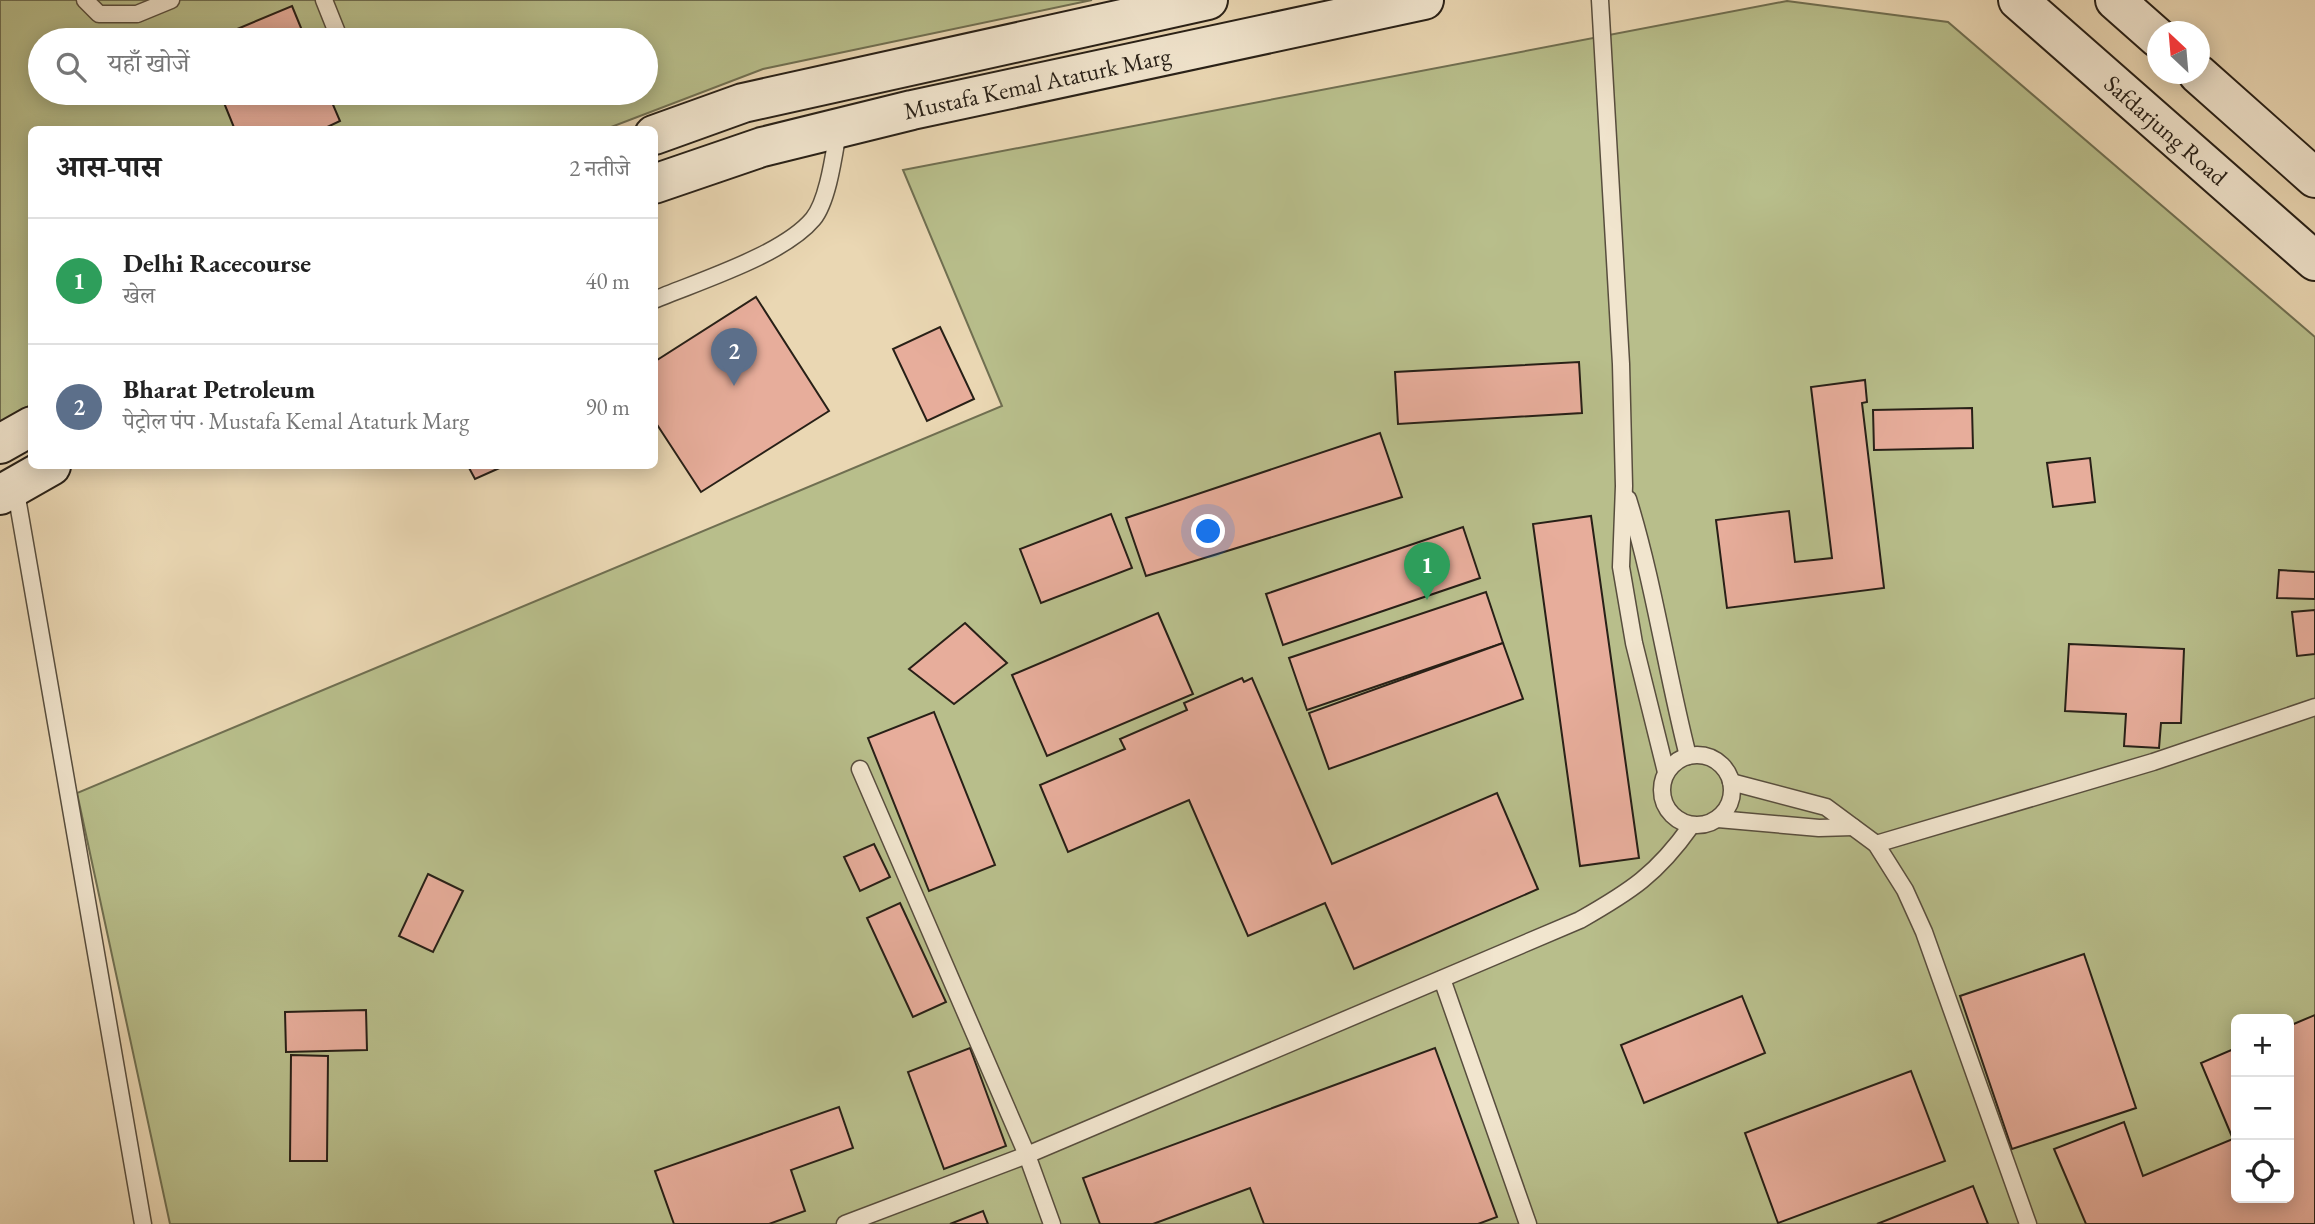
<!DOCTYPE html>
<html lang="hi">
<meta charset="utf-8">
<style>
:root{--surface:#fff;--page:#f2f2f2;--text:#222;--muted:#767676;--line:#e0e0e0;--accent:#2563eb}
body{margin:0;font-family:"EB Garamond","Noto Serif Devanagari",serif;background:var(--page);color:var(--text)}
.controls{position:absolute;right:21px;bottom:21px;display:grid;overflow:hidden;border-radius:10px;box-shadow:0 4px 18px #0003}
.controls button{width:63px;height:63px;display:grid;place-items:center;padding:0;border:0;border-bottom:2px solid var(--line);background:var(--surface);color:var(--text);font:35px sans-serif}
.compass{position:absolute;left:2147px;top:21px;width:63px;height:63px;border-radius:50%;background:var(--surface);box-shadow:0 4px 18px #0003;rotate:334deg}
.you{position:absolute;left:1209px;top:532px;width:24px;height:24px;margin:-18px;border:5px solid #fff;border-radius:50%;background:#1a73e8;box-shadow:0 0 0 10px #1a73e833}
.badge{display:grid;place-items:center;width:46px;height:46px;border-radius:50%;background:var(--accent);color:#fff;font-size:23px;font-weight:700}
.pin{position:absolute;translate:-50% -58px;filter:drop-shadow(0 2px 4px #0008)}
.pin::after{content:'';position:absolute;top:37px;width:24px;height:21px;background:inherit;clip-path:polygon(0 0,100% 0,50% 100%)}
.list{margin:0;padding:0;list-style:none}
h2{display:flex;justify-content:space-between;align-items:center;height:91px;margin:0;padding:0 28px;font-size:30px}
h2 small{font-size:23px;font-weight:400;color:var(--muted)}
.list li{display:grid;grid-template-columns:46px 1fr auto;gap:21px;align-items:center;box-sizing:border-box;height:126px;padding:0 28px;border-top:2px solid var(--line)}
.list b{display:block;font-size:26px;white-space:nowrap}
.list p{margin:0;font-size:23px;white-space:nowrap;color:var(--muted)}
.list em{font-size:23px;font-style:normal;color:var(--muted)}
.icon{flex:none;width:38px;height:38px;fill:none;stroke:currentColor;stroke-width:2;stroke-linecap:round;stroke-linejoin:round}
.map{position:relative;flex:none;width:2315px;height:1224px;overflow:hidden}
.search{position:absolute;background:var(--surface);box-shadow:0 4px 18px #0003;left:28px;top:28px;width:630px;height:77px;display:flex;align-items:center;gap:18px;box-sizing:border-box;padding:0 24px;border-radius:38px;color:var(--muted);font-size:26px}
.panel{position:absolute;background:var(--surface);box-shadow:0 4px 18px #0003;left:28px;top:126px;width:630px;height:343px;border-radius:10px}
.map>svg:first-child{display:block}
</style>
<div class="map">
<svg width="2315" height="1224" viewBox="0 0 2315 1224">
<rect width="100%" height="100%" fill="#ead7b3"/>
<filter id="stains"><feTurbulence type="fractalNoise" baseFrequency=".00286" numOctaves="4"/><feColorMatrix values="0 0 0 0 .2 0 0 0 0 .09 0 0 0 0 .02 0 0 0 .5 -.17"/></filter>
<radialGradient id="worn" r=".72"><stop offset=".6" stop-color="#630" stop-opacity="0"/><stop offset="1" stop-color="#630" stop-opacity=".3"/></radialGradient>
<!-- green -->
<g fill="#b8be8b" stroke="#706f51" stroke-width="2" fill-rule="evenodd">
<path d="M0 0H1092L763 69 606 129 32 130 31 405 0 422ZM40 40H646V93H40Z"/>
<path d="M1787 1 1948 22 2315 337V1224H170L77 793 1002 406 903 170ZM2236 1019H2289V1198H2236Z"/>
</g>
<!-- building -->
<g fill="#e7ad9b" stroke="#282017" stroke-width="2">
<polygon points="292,6 306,40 211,40"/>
<polygon points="220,93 328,93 340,121 321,130 235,130"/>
<polygon points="756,297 829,411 701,492 654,420 654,362"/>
<polygon points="940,327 974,399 927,421 893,349"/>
<polygon points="1579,362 1582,413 1398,424 1395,372"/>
<polygon points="1865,380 1867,402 1862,403 1884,588 1727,608 1716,520 1789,511 1795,562 1832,558 1811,387"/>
<polygon points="1972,408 1973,448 1874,450 1873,410"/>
<polygon points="1380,433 1402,497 1146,576 1126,518"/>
<polygon points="2090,458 2095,502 2053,507 2047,463"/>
<polygon points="468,466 504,466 475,479"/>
<polygon points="1111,514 1132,568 1041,603 1020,549"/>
<polygon points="1591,516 1639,858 1580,866 1533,524"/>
<polygon points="1463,527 1480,578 1283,645 1266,594"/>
<polygon points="2279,570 2315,572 2315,599 2277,598"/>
<polygon points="1486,592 1503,643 1307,710 1289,658"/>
<polygon points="2315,610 2315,654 2297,656 2292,612"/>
<polygon points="1158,613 1193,694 1047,756 1012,675"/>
<polygon points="965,623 1007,663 954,704 909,669"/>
<polygon points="1503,643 1523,699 1329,769 1309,713"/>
<polygon points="2069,644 2184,649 2181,723 2161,723 2159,748 2124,746 2126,714 2065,711"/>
<polygon points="1242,678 1244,682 1252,678 1332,864 1497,793 1538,889 1354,969 1325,903 1248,936 1189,800 1068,852 1040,785 1125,749 1120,739 1187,710 1184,703"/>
<polygon points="934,712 995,865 929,891 868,738"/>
<polygon points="874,844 890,877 860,891 844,857"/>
<polygon points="428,874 463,891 433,952 399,936"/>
<polygon points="900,903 946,1002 913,1017 867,918"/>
<polygon points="2084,954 2136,1108 2012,1149 1960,996"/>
<polygon points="1742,996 1765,1053 1644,1103 1621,1045"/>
<polygon points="366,1010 367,1050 286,1052 285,1012"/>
<polygon points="2315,1015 2315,1224 2086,1224 2054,1149 2124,1122 2143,1176 2233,1139 2201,1063 2236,1048 2236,1198 2289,1198 2289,1026"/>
<polygon points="970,1048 1006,1146 944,1169 908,1072"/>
<polygon points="1435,1048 1497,1217 1478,1224 1264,1224 1250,1188 1153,1224 1100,1224 1083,1178"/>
<polygon points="291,1055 328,1056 327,1161 290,1161"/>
<polygon points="1911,1071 1945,1161 1778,1223 1745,1133"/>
<polygon points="839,1107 853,1148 791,1170 805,1211 769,1224 674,1224 655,1171"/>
<polygon points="1973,1186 1988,1224 1877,1224"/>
<polygon points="983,1211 988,1224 950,1224"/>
</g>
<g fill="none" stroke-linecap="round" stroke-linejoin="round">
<!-- lane casing -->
<g stroke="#584e3e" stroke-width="19">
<g id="lane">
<polyline points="85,0 99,14 137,14 171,0"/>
<polyline points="324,0 340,40"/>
<polyline points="1600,0 1621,364 1624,486 1621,567 1634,643 1666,772"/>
<path d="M654 300C699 281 783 255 813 219 828 201 834 154 838 131"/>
<polyline points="15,486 143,1224"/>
<path d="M1628 499C1654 583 1666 670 1688 756"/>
<circle cx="1697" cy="790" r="35"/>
<polyline points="860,769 1027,1155 1052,1224"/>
<polyline points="1731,782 1826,807 1876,844 1905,890 1924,932 2028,1224"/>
<polyline points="1718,819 1819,828 1853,827"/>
<polyline points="1876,844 2153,762 2315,707"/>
<polyline points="1442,979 1528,1224"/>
<path d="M845 1224 1027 1155 1580 920C1631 891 1657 874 1691 826"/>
</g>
</g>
<!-- secondary casing -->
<g stroke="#282017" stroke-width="42">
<g id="secondary">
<polyline points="2018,0 2315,261"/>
<polyline points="2115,0 2158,38"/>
<polyline points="2198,74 2315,178"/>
<polyline points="654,135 743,103 1208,0"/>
<polyline points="654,184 762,147 912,110 1424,0"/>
<polyline points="0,444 32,426"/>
<polyline points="0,495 51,466"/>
</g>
</g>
<!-- lane -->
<use href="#lane" stroke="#f1e5ce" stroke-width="16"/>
<!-- secondary -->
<use href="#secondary" stroke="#f1e5ce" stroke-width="38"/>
</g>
<g text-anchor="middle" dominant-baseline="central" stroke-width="5" stroke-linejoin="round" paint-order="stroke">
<!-- street labels -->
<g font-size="24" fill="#282017" stroke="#f1e5ce">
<text transform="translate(1037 83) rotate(-12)">Mustafa Kemal Ataturk Marg</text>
<text transform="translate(2166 130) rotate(41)">Safdarjung Road</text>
</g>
</g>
<rect width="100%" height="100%" filter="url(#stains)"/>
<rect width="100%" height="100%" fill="url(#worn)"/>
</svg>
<div class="controls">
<button>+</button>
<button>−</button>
<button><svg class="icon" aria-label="locate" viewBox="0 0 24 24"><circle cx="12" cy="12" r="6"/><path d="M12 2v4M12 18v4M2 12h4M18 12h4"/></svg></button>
</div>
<svg class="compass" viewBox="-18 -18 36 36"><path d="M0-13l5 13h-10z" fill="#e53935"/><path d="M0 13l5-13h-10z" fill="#767676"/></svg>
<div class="you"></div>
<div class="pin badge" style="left:1427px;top:600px;background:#2e9e5b">1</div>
<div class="pin badge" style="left:734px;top:386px;background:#5c6f8a">2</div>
<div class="search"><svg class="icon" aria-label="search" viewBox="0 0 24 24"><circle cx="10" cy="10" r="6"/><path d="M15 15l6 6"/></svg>यहाँ खोजें</div>
<section class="panel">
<h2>आस-पास<small>2 नतीजे</small></h2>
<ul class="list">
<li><span class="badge" style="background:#2e9e5b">1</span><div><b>Delhi Racecourse</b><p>खेल</p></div><em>40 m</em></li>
<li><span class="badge" style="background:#5c6f8a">2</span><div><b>Bharat Petroleum</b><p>पेट्रोल पंप · Mustafa Kemal Ataturk Marg</p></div><em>90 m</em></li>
</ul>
</section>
</div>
